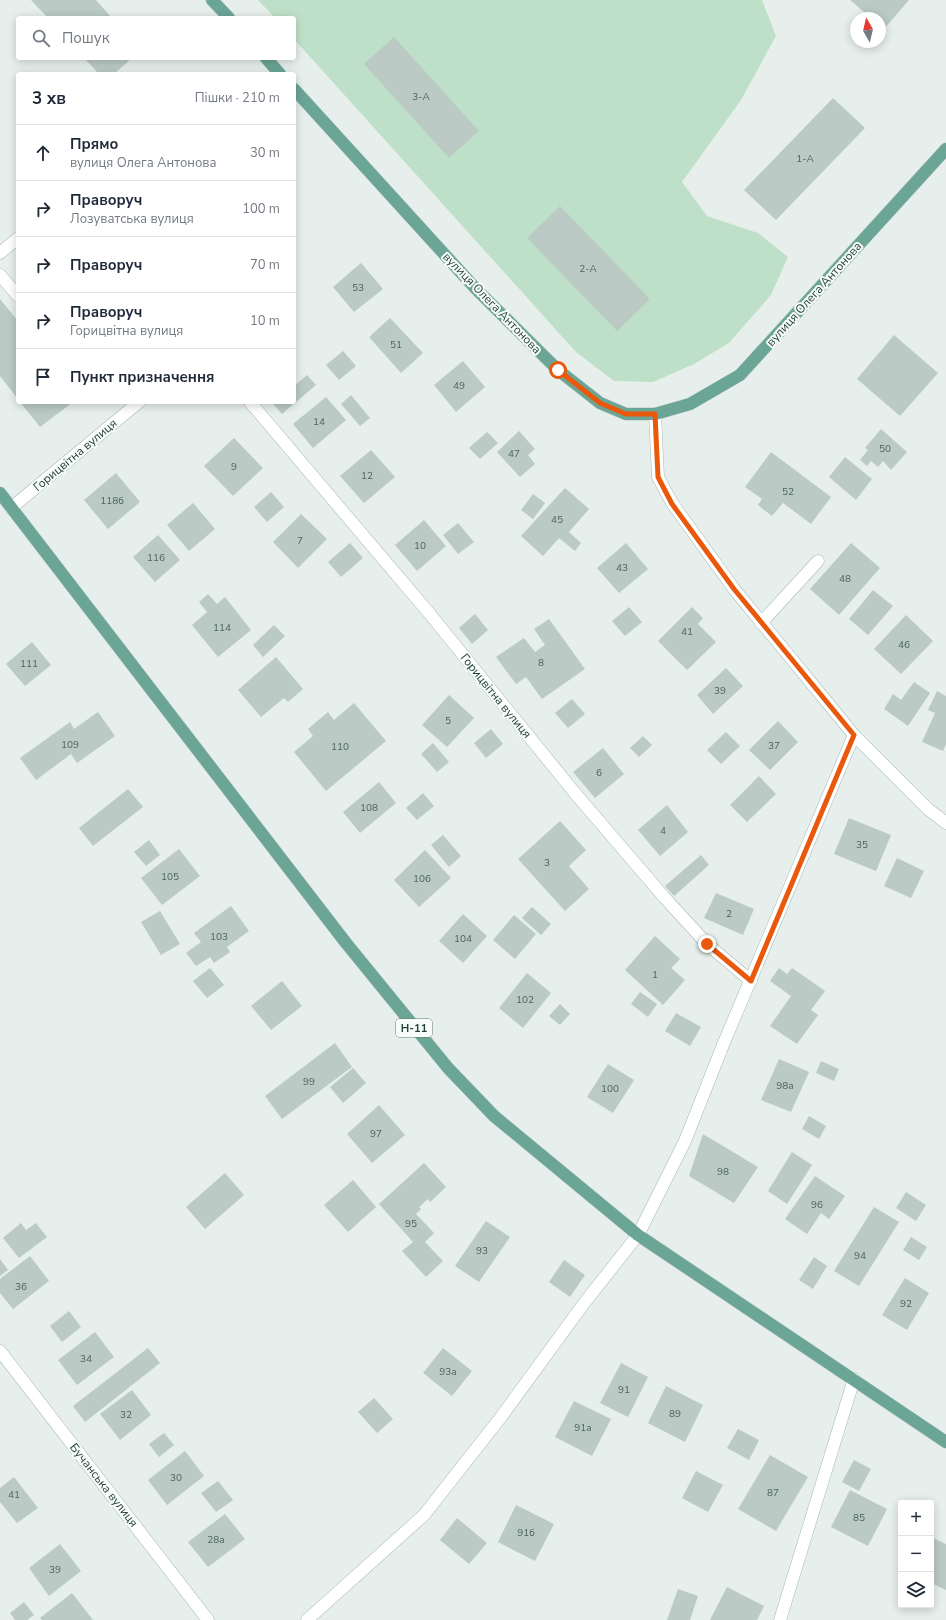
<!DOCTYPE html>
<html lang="uk">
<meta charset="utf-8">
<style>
:root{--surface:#fff;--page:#f6f6f7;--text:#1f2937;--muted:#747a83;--line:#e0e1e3}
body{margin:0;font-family:"Nunito Sans",sans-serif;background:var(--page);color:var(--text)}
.controls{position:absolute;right:12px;bottom:12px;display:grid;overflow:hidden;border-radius:4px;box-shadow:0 2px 10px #0003}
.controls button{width:36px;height:36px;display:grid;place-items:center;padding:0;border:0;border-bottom:1px solid var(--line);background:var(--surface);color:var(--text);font:20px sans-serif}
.compass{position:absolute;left:850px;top:12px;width:36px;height:36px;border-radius:50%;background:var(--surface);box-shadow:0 2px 10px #0003;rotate:352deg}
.stop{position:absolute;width:12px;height:12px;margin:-9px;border:3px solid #ea580c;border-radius:50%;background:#fff}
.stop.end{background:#ea580c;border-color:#fff;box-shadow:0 1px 4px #0008}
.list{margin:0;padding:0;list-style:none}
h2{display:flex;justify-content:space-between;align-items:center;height:52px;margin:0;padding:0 16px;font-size:17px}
h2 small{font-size:13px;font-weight:400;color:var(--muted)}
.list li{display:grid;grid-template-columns:26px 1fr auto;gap:12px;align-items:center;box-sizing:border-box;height:56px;padding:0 16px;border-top:1px solid var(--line)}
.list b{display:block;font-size:15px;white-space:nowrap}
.list p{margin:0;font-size:13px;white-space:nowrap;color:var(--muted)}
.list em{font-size:13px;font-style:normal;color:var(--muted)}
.icon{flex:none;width:22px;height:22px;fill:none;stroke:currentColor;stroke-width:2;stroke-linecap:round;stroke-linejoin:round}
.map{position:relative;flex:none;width:946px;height:1620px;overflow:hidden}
.search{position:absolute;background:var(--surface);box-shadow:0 2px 10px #0003;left:16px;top:16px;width:280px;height:44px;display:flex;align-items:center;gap:10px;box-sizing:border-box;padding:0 14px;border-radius:4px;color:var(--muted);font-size:15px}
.panel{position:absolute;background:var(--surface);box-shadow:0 2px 10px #0003;left:16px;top:72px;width:280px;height:332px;border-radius:4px}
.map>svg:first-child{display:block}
</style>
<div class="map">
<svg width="946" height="1620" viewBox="0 0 946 1620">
<rect width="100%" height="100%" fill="#e6efeb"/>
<!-- green -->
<polygon fill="#bfe0c8" points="258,0 762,0 776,36 741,100 682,182 707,216 758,233 788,257 771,295 729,343 694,364 653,382 614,381 576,352 294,39 294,18 275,18"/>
<!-- building -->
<g fill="#bbcac4">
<polygon points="31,0 96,0 112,18 48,18"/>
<polygon points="850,0 909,0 884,29 880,26 880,18 871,18"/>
<polygon points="394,37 479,131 449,158 364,64"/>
<polygon points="84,58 132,58 114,74 99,74"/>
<polygon points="833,98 865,128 776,220 744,190"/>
<polygon points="560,206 650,299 617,331 527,238"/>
<polygon points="361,263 383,289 354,312 333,287"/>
<polygon points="0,299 18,321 18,399 0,376"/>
<polygon points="390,318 423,353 401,373 369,337"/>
<polygon points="894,335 938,373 900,416 857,379"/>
<polygon points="343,351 356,366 339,380 326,365"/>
<polygon points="463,361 485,387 456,412 434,385"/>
<polygon points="307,375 316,385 282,414 273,404 275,402 294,402 294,386"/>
<polygon points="351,395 370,418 360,426 341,404"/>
<polygon points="326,397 346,420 313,448 293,424"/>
<polygon points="20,402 73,402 40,427"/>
<polygon points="881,429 907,452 891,470 883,461 878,467 871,461 867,466 860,460 868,450 865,448"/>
<polygon points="519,431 535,449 528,455 535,464 520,477 497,452"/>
<polygon points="487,432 498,443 480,459 469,448"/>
<polygon points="234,438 263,468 233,496 204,466"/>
<polygon points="371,450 395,477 364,503 340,476"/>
<polygon points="771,452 831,497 811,524 783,503 772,516 758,505 762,499 745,487"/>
<polygon points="845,457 872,479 856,500 829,477"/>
<polygon points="116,473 140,502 108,529 84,500"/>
<polygon points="565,488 589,509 569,532 581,543 575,551 559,538 543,556 521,536"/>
<polygon points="271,492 284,507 267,522 254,507"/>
<polygon points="533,494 545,503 533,519 521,510"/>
<polygon points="193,503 215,529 189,551 167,525"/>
<polygon points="301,514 327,539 298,568 273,542"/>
<polygon points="424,520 446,546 417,571 395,545"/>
<polygon points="458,523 474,542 458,554 443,535"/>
<polygon points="158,535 180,560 155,582 133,557"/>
<polygon points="350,543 363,558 341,577 328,562"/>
<polygon points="626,543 648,569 619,593 597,568"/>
<polygon points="851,543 880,568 839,615 810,589"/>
<polygon points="873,590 893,606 868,635 849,619"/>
<polygon points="208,594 217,604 225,597 251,630 218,657 192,625 207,612 199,602"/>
<polygon points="629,607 642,622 625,636 612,621"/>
<polygon points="692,607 703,618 698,624 716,642 687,670 658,641"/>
<polygon points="475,614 488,630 472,644 459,628"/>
<polygon points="906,615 933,641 901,674 874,649"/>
<polygon points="549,619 585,669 542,699 526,677 516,684 496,657 524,638 535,652 545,645 534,629"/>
<polygon points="274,625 285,636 263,657 253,645"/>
<polygon points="32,642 51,665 25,686 6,664"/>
<polygon points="276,657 303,689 288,702 284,698 261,717 238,690"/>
<polygon points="726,668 743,686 713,714 697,695"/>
<polygon points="914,682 930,693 908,726 884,709 893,694 901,700"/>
<polygon points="937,691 946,696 946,744 943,751 922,742 935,713 928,710"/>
<polygon points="449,695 474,718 447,747 422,725"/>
<polygon points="572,699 585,714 568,728 555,713"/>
<polygon points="354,703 386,741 326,791 294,752 313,736 308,729 328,712 334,720"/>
<polygon points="98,712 115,736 77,763 71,754 36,780 20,758 70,722 74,729"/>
<polygon points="778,721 798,742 770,770 749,750"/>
<polygon points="491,729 503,744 486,758 474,743"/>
<polygon points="726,732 740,746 721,764 707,750"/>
<polygon points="643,736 652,745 639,757 630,748"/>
<polygon points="433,743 449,762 437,772 421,754"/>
<polygon points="603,748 624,774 595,798 573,772"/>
<polygon points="759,776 776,794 747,822 730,805"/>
<polygon points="379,782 396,803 360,833 343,812"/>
<polygon points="128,789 143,807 93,846 79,828"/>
<polygon points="423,793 434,806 417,820 406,808"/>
<polygon points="667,805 688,832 660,856 638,830"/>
<polygon points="849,818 891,835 876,871 834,854"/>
<polygon points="560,821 586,850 569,866 589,889 565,911 518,859"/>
<polygon points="443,835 461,856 449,867 431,845"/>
<polygon points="149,840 160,855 146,866 134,852"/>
<polygon points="179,849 200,876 162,905 141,878"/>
<polygon points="425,850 451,878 419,907 394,880"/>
<polygon points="701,855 709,865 674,896 665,886"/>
<polygon points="897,858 924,871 911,898 884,886"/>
<polygon points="716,893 754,909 743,935 704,918"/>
<polygon points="231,906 249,931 227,947 230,952 214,963 210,957 196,966 186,953 201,942 194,933"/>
<polygon points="532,907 551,924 541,935 522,918"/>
<polygon points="160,911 180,944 161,955 141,922"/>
<polygon points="463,914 487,936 463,963 439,941"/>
<polygon points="514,915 536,934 515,959 493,940"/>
<polygon points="655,936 680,959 671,968 685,980 663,1005 625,970"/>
<polygon points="210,968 224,985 207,998 193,981"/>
<polygon points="779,968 787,974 792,968 825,991 811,1010 818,1015 797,1044 770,1026 791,996 770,981"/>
<polygon points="527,973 551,993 523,1028 499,1008"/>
<polygon points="282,981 302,1006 271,1030 251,1006"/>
<polygon points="640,992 657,1004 648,1017 631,1004"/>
<polygon points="560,1004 570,1014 560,1025 549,1016"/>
<polygon points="676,1013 701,1027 690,1046 665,1031"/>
<polygon points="335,1043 352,1067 282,1119 265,1096"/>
<polygon points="779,1059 809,1072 791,1112 761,1100"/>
<polygon points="821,1061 839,1069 834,1081 816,1073"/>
<polygon points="608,1064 634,1080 613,1113 587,1097"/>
<polygon points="353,1068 366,1083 343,1103 330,1087"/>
<polygon points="379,1105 405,1135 372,1163 347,1134"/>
<polygon points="809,1116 826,1126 819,1139 802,1129"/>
<polygon points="703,1134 758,1167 734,1203 689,1176"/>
<polygon points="792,1152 812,1165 787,1204 768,1191"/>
<polygon points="424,1163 446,1187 430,1202 428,1199 419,1207 421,1209 416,1214 434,1233 425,1242 443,1261 426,1277 402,1251 413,1242 379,1204"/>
<polygon points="225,1173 244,1195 205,1229 186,1207"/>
<polygon points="815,1176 845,1196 829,1219 821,1213 807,1234 785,1219"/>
<polygon points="353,1180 376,1207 348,1232 324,1205"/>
<polygon points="906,1192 926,1205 916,1221 896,1208"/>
<polygon points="874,1207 899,1222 859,1286 834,1271"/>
<polygon points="486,1221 510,1237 479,1282 455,1266"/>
<polygon points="21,1223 26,1230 36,1223 47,1237 19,1258 3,1238"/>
<polygon points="911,1237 927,1247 919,1260 903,1250"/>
<polygon points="30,1256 49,1281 13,1309 0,1293 0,1279"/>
<polygon points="814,1257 827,1266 813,1289 799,1280"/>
<polygon points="0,1259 8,1270 0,1276"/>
<polygon points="564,1260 585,1275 570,1297 549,1282"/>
<polygon points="905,1278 929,1293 907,1330 882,1315"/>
<polygon points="69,1311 81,1327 62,1342 50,1326"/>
<polygon points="95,1332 114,1357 77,1385 58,1360"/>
<polygon points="148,1348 160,1363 85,1422 73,1406"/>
<polygon points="443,1348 472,1371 452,1396 423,1373"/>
<polygon points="621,1363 648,1377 628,1417 600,1403"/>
<polygon points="666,1386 703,1405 685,1442 648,1423"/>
<polygon points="132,1390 151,1415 120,1440 100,1414"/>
<polygon points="374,1398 393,1419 377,1433 358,1412"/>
<polygon points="574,1401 611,1419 592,1456 555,1437"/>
<polygon points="738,1429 759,1440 749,1460 727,1448"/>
<polygon points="164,1433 174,1445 159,1457 149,1444"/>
<polygon points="185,1451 204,1476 167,1505 148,1480"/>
<polygon points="770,1455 808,1477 776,1531 738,1509"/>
<polygon points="854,1460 871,1469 859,1491 842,1482"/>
<polygon points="696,1471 723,1485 708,1512 682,1498"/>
<polygon points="14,1477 38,1508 17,1523 0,1502 0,1488"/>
<polygon points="218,1481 233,1500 216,1512 201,1493"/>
<polygon points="850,1490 887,1509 868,1546 831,1527"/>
<polygon points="516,1505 554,1524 535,1561 498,1542"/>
<polygon points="225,1514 245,1539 208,1567 188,1542"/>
<polygon points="457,1518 487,1543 469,1564 440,1540"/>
<polygon points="931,1537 946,1544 946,1590 931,1583"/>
<polygon points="60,1544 81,1571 49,1596 29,1568"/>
<polygon points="727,1587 764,1606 757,1620 710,1620"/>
<polygon points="678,1589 698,1596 690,1620 667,1620"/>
<polygon points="72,1593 93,1620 42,1620 40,1618"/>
<polygon points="24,1602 34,1615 27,1620 15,1620 10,1613"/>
</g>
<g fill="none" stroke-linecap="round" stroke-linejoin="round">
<!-- minor casing -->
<g stroke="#a8b8b2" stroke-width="13">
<g id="minor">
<polyline points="0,253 18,238"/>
<polyline points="0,275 18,296"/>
<polyline points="250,402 429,613 574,792 664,897 707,944 751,981"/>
<polyline points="655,414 658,477 672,503 734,589 854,735 928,809 946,823"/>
<polyline points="11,508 139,402"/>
<polyline points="761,623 818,561"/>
<polyline points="0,1351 208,1620"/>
<polyline points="307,1620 424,1515 501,1417 585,1302 638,1235 685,1141 723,1045 854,735"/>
<polyline points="780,1620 854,1379"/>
</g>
</g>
<!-- major casing -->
<g stroke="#c2cac8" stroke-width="13">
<g id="major">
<polyline points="212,0 229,18"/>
<polyline points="266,58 280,74"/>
<polyline points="294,89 476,289 558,370 600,403 626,414 655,414 690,404 740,375 946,149"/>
<polyline points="0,493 346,943 448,1068 494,1116 638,1235 946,1442"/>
</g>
</g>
<!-- minor -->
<use href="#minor" stroke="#fff" stroke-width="12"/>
<!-- major -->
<use href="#major" stroke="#6aa596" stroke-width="12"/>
</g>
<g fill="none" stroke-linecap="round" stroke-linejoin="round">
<!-- route -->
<polyline stroke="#ea580c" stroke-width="5" points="558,370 600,403 626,414 655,414 658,477 672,504 734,589 854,735 751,981 707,944"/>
</g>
<g text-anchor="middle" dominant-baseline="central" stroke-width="4" stroke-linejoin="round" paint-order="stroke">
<!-- number labels -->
<g font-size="10" fill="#4a645c">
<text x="421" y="97">3-А</text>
<text x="805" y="159">1-А</text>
<text x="588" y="269">2-А</text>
<text x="358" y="288">53</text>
<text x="396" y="345">51</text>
<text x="459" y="386">49</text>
<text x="319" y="422">14</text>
<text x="885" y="449">50</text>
<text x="514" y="454">47</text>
<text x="234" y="467">9</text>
<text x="367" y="476">12</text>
<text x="788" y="492">52</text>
<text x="112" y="501">118б</text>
<text x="557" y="520">45</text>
<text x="300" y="541">7</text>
<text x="420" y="546">10</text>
<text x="156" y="558">116</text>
<text x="622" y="568">43</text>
<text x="845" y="579">48</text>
<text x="222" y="628">114</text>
<text x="687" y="632">41</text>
<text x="904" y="645">46</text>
<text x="541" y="663">8</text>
<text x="29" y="664">111</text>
<text x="720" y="691">39</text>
<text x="448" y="721">5</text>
<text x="70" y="745">109</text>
<text x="774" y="746">37</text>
<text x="340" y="747">110</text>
<text x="599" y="773">6</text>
<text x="369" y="808">108</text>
<text x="663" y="831">4</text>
<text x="862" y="845">35</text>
<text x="547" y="863">3</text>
<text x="170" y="877">105</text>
<text x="422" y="879">106</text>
<text x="729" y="914">2</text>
<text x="219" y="937">103</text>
<text x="463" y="939">104</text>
<text x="655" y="975">1</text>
<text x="525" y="1000">102</text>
<text x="309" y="1082">99</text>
<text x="785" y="1086">98а</text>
<text x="610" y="1089">100</text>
<text x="376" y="1134">97</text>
<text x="723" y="1172">98</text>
<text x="817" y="1205">96</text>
<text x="411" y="1224">95</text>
<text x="482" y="1251">93</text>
<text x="860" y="1256">94</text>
<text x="21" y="1287">36</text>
<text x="906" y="1304">92</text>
<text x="86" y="1359">34</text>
<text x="448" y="1372">93а</text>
<text x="624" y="1390">91</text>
<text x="675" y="1414">89</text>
<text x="126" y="1415">32</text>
<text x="583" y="1428">91а</text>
<text x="176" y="1478">30</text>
<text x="773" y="1493">87</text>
<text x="14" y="1495">41</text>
<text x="859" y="1518">85</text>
<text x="526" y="1533">91б</text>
<text x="216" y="1540">28а</text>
<text x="55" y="1570">39</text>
</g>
<!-- shield labels -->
<rect fill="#f7fbf9" stroke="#637a73" stroke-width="1" x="396" y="1019" width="36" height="18" rx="3"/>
<g font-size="11" font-weight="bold" fill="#24423a">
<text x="414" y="1028">Н-11</text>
</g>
<!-- street labels -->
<g font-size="12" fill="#24423a" stroke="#f7fbf9">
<text transform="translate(814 294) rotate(-48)">вулиця Олега Антонова</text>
<text transform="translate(492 303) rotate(46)">вулиця Олега Антонова</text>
<text transform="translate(75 455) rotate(-40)">Горицвітна вулиця</text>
<text transform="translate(496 696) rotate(51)">Горицвітна вулиця</text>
<text transform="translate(104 1485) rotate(52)">Бучанська вулиця</text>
</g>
</g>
</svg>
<div class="controls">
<button>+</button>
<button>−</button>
<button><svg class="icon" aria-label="layers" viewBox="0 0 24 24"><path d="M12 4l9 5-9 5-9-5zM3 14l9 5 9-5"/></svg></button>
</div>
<svg class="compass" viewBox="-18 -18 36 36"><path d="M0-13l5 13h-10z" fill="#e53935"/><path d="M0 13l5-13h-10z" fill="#747a83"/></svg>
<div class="stop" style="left:558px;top:370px"></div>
<div class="stop end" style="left:707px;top:944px"></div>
<div class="search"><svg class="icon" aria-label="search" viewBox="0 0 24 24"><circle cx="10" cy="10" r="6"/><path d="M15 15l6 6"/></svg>Пошук</div>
<section class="panel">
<h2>3 хв<small>Пішки · 210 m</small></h2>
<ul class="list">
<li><svg class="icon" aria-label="ahead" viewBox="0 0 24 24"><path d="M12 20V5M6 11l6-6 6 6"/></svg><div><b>Прямо</b><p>вулиця Олега Антонова</p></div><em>30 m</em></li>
<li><svg class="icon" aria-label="right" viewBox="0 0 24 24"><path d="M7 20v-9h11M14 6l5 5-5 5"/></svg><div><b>Праворуч</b><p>Лозуватська вулиця</p></div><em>100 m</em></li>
<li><svg class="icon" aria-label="right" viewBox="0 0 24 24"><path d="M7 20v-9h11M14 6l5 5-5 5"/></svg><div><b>Праворуч</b></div><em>70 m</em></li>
<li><svg class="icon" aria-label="right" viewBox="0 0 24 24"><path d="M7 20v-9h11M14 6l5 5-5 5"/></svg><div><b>Праворуч</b><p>Горицвітна вулиця</p></div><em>10 m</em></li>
<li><svg class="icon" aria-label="arrive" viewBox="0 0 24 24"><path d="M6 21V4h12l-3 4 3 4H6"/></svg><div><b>Пункт призначення</b></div></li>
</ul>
</section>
</div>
